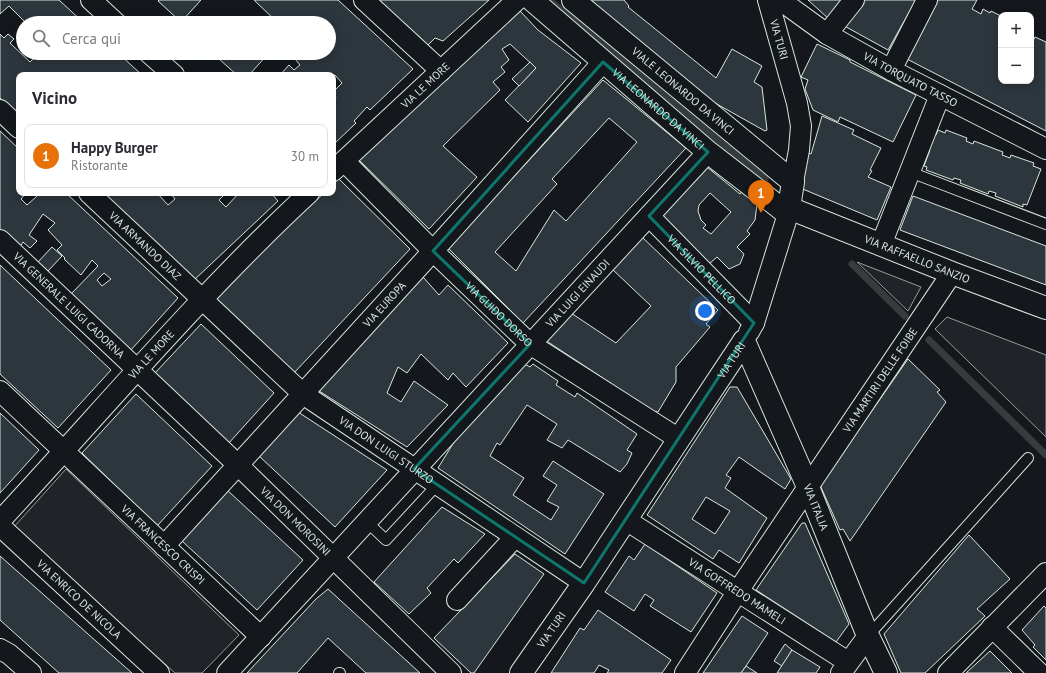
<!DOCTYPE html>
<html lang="it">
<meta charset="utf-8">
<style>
:root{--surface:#fff;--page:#f2f2f3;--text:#2b2b33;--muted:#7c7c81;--line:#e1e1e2;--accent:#1a73e8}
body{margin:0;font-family:"PT Sans",sans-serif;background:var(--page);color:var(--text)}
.controls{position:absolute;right:12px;top:12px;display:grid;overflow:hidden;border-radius:8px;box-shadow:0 2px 10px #0003}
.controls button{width:36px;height:36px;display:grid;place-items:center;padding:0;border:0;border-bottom:1px solid var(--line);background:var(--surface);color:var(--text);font:20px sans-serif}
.you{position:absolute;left:705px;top:311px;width:14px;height:14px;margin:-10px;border:3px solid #fff;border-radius:50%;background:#1a73e8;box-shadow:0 0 0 6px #1a73e833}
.badge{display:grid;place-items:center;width:26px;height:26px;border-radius:50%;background:var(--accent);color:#fff;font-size:13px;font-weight:700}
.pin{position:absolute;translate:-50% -33px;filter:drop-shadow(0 1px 2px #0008)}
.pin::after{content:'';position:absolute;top:21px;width:14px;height:12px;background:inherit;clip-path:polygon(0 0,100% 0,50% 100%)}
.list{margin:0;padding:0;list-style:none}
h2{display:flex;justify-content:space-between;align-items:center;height:52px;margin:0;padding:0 16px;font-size:17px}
h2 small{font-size:13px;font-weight:400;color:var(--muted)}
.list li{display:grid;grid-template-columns:26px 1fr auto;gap:12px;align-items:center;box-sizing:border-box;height:64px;margin:0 8px 8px;padding:0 8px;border:1px solid var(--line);border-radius:8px}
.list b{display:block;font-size:15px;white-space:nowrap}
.list p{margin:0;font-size:13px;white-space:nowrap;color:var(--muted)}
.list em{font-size:13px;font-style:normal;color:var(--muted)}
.icon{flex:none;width:22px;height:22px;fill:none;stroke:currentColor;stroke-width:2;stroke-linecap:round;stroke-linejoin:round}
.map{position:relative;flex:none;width:1046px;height:673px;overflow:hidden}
.search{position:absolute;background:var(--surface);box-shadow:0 2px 10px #0003;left:16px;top:16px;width:320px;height:44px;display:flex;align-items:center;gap:10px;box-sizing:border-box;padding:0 14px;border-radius:22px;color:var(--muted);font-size:15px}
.panel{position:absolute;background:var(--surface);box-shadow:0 2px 10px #0003;left:16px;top:72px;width:320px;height:124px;border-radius:8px}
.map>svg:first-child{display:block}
</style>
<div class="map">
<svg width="1046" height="673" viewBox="0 0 1046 673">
<rect width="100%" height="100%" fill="#14181c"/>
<!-- green -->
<g fill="#202428" stroke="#939e99">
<polygon points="857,262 921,287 908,311"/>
<polygon points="947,317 1046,355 1046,437 935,329"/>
<polygon points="66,469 239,635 202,673 175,673 13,528"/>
</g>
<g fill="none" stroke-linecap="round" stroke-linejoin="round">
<!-- stream -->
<g stroke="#363b3e" stroke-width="7">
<polyline points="549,0 765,179"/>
<polyline points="852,264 905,316"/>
<polyline points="929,340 1046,455"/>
</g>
</g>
<!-- building -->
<g fill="#2c363c" stroke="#d8e6dc" fill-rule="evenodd">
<polygon points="0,0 59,0 84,23 26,23 9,6 0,14"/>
<polygon points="159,0 201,0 181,22 158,1"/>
<polygon points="254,0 338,0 413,69 370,110 367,107 354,121 356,123 333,145 333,101 336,98 333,92 342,83 335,75 333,77 333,75 280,75 289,65 294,70 300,65 295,59 301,53 329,53 329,23 278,23"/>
<polygon points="379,0 489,0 443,41 435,38 428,45"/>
<polygon points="585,0 624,0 629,6 628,7 716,78 732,49 762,66 754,82 762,87 767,130 765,131 715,103"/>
<polygon points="808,0 846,0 830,20"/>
<polygon points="858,0 916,0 888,50 839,23"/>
<polygon points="937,0 977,0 972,9 981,14 983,9 990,13 991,11 1001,16 1001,81 1031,81 1031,45 1035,37 1046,42 1046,131 907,59"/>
<polygon points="519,10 538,30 581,63 528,122 505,100 536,68 510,44 502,49 509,60 501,67 505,72 493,82 500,90 443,146 477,177 429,229 358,159"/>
<polygon points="0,34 4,38 8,34 14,39 10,43 30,62 34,58 31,53 118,53 142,75 19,75 19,116 0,98"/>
<polygon points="817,44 850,60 850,62 916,95 893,142 840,117 838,122 813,110 805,89 808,80 801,77"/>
<polygon points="225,53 269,53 249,75 237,75 219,59"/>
<polygon points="530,62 536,68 519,86 512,79"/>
<path d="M603 80 686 148 523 323 448 248ZM609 118 637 142 566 221 554 210 516 271 495 252 557 184 552 179Z"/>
<polygon points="822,116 854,130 852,134 881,148 870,170 872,171 868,177 891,187 877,220 798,187 808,153 811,154"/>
<polygon points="938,130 945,133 946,130 967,138 966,141 973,144 974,141 1003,152 1002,155 1010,158 1011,155 1034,163 1033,166 1041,169 1027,205 1023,204 1023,207 995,196 996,193 989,191 988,194 960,183 961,180 954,178 953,180 926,170 927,167 924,166 930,150 928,149 934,134 936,135"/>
<path d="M0 131 19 149V193H26L21 199 27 205 37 196 34 193H66L178 298 130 351 70 295 98 266 92 260 81 275 64 259 65 258 57 250 62 245 48 230 55 223 43 214 29 235 37 241 30 248 23 242 19 248 0 230ZM104 273 111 279 102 286 97 280Z"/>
<path d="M707 167 740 194 742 191 757 204 755 220 747 231 750 234 737 247 744 254 740 264 729 269 717 257 709 264 660 217ZM710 193 731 212 711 234 703 228 706 225 701 220 698 211 699 205Z"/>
<polygon points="339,179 410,249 293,374 210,299 324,193 333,193 333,184"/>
<polygon points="101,193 157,193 168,205 175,199 171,194 172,193 226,193 219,200 226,207 239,193 271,193 278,201 193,281"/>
<polygon points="913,196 1046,246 1046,285 900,230"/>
<polygon points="641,236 718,310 706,324 710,327 676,367 676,382 658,412 653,411 545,340 571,313 616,343 651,306 611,268"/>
<polygon points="52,247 62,256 48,271 38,262"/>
<polygon points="0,265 111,370 58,428 0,374"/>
<polygon points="423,277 439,295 448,285 508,343 466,387 453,373 448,380 421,354 407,373 398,367 387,393 401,402 414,381 448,405 407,447 316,389"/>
<polygon points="201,324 274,393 228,444 154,374"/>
<polygon points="908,359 940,390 937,392 946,402 850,541 843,529 840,530 820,485"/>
<polygon points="523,363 530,367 533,364 558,381 556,385 575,397 577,393 637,434 627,450 632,453 627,464 620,472 568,440 562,448 547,440 557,424 527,405 500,445 497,443 490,456 524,478 513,495 551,520 559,507 547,501 557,485 543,476 553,461 604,494 565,554 438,468 467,421"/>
<path d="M730 387H737L791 479 785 489 739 457 726 475 731 478 725 488 767 518 739 563 719 550 713 559 647 515ZM706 497 730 511 715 534 692 519Z"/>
<polygon points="136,394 212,466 157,526 82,453"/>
<polygon points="298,412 387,470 335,527 259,456"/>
<polygon points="0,413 39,450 0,493"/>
<polygon points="227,490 303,560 257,610 182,541"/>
<polygon points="442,507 485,534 458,563 454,559 427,588 431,593 409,614 374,582"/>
<polygon points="802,523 805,523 849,624 836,642 756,590"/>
<polygon points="969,535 1010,579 977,609 985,616 925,673 901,673 884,634"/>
<polygon points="645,544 717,593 691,632 650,606 654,600 645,594 634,611 605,592 629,556 634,560"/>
<polygon points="515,554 544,574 474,673 471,673 434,638"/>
<polygon points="0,556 132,673 59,673 0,620"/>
<polygon points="328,589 420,673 366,673 328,638 297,673 247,673 316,599"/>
<polygon points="1044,606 1046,608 1046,660 1033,647 1035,645 1022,630"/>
<polygon points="598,610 671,660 662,673 607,673 609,670 599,665 594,673 551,673 580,628 584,630"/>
<polygon points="742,616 768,633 746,666 741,673 703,673"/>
<polygon points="785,644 792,650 782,666 774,661"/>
<polygon points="792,650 820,667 816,673 777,673"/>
<polygon points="990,651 1012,673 966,673"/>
<polygon points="746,666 757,673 741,673"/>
</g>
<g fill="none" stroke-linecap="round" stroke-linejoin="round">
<!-- lane casing -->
<g stroke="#d8e6dc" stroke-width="12">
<g id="lane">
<polyline points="910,172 1046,224"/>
<polyline points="367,522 386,540 437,485"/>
<polyline points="868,636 1028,458"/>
<polyline points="339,673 340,673"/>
</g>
</g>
<!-- street casing -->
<g stroke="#d8e6dc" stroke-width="22">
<g id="street">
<polyline points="91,0 116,23"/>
<polyline points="364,0 441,71"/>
<path id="s1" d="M768 0 797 103 801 126 799 150 793 182"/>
<path id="s2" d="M780 0 827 34 891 70 1046 149"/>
<polyline points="827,34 854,0"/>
<polyline points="149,53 174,75"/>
<polyline points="891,70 927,0"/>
<polyline points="0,110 19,128"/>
<path id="s3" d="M344 161 433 251 530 344 679 439"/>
<path id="s4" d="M333 171 517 0"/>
<path id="s5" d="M89 193 303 394 584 583"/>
<path id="s6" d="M649 216 754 323"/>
<path id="s7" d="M0 240 238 465 451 673"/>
<polyline points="881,245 940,95"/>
<polyline points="749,332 754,323 788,214"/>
<path id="s8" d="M0 391 261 637"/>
<path id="s9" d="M626 520 848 662"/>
<path id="s10" d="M0 521C102 411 199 295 309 193"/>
<path id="s11" d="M0 526 159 673"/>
<path id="s12" d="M164 546 433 251 603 62"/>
<polyline points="457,600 515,537"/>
<polyline points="992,627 1039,673"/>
<polyline points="0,649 9,654 31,673"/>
<path id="s13" d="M227 673 708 152"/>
<path id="s14" d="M685 673 738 591 952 273"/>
<polyline points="841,673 868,636"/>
<polyline points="948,673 1046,573"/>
</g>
</g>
<!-- secondary casing -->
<g stroke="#d8e6dc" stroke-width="24">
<g id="secondary">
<path id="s15" d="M532 0 708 152 788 214 793 182 573 0"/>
<path id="s16" d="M789 208 952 273 1046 308"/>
<path id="s17" d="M744 341 808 487 868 636 886 673"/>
<path id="s18" d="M521 673 584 583 679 439 744 341"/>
</g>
</g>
<!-- lane -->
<use href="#lane" stroke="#14181c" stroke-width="10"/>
<!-- street -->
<use href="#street" stroke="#14181c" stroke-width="20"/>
<!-- secondary -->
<use href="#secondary" stroke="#14181c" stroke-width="22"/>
</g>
<!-- marked area -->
<path fill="none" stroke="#0f766e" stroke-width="3" stroke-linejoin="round" d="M603 62 708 152 649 216 754 323 584 583 414 469 530 344 433 251Z"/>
<g text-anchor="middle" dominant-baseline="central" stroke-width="3" stroke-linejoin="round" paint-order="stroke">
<!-- street labels -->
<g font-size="11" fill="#d8e6dc" stroke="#14181c">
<text stroke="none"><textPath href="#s1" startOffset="41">VIA TURI</textPath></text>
<text stroke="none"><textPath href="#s2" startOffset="153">VIA TORQUATO TASSO</textPath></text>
<text stroke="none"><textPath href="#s4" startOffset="126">VIA LE MORE</textPath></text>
<text transform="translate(683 91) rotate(40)">VIALE LEONARDO DA VINCI</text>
<text stroke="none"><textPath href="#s15" startOffset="167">VIA LEONARDO DA VINCI</textPath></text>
<text stroke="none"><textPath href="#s5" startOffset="77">VIA ARMANDO DIAZ</textPath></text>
<text stroke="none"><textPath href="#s16" startOffset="138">VIA RAFFAELLO SANZIO</textPath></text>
<text stroke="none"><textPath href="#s6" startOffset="75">VIA SILVIO PELLICO</textPath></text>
<text stroke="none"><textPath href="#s13" startOffset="517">VIA LUIGI EINAUDI</textPath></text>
<text stroke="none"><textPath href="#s7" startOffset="95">VIA GENERALE LUIGI CADORNA</textPath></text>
<text stroke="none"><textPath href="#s12" startOffset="327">VIA EUROPA</textPath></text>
<text stroke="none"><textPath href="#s3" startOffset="218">VIA GUIDO DORSO</textPath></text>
<text stroke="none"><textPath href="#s10" startOffset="225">VIA LE MORE</textPath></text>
<text stroke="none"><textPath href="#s18" startOffset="377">VIA TURI</textPath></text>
<text stroke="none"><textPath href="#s14" startOffset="352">VIA MARTIRI DELLE FOIBE</textPath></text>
<text stroke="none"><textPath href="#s5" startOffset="394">VIA DON LUIGI STURZO</textPath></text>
<text stroke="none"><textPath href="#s17" startOffset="181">VIA ITALIA</textPath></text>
<text stroke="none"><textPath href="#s7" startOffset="408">VIA DON MOROSINI</textPath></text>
<text stroke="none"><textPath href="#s8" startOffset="224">VIA FRANCESCO CRISPI</textPath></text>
<text stroke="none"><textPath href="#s9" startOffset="132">VIA GOFFREDO MAMELI</textPath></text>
<text stroke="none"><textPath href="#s11" startOffset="108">VIA ENRICO DE NICOLA</textPath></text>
<text stroke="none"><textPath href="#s18" startOffset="53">VIA TURI</textPath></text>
</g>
</g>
</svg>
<div class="controls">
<button>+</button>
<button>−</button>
</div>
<div class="you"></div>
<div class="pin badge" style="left:761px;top:213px;background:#e8710a">1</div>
<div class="search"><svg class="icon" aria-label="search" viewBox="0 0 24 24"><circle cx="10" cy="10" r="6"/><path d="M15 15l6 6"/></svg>Cerca qui</div>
<section class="panel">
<h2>Vicino<small></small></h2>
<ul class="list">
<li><span class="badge" style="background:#e8710a">1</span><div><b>Happy Burger</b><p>Ristorante</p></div><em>30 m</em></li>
</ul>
</section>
</div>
